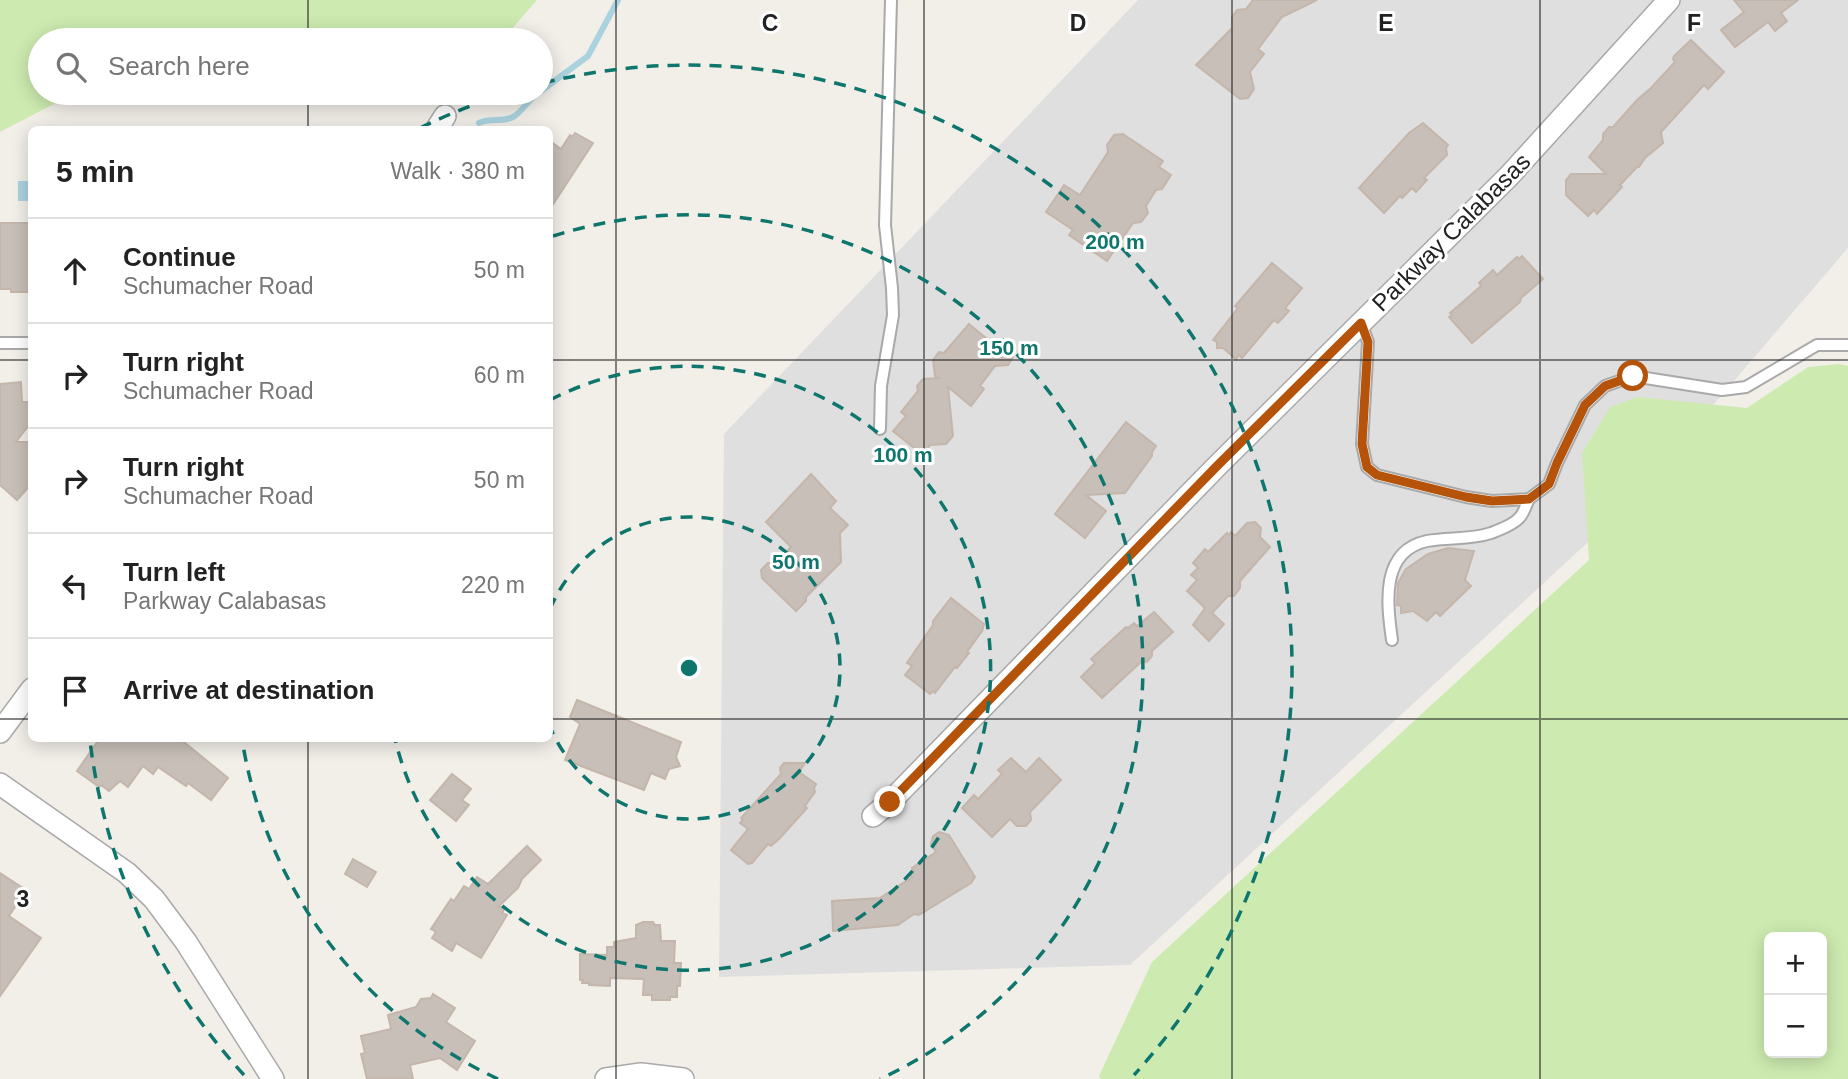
<!DOCTYPE html>
<meta charset="utf-8">
<style>
:root{--surface:#fff;--page:#f2f2f2;--text:#222;--muted:#767676;--line:#e0e0e0}
body{margin:0;font-family:Arial,sans-serif;background:var(--page);color:var(--text)}
.controls{position:absolute;right:21px;bottom:21px;display:grid;overflow:hidden;border-radius:10px;box-shadow:0 4px 18px #0003}
.controls button{width:63px;height:63px;display:grid;place-items:center;padding:0;border:0;border-bottom:2px solid var(--line);background:var(--surface);color:var(--text);font:35px sans-serif}
.stop{position:absolute;width:21px;height:21px;margin:-16px;border:5px solid #b45309;border-radius:50%;background:#fff}
.stop.end{background:#b45309;border-color:#fff;box-shadow:0 2px 7px #0008}
.list{margin:0;padding:0;list-style:none}
h2{display:flex;justify-content:space-between;align-items:center;height:91px;margin:0;padding:0 28px;font-size:30px}
h2 small{font-size:23px;font-weight:400;color:var(--muted)}
.list li{display:grid;grid-template-columns:46px 1fr auto;gap:21px;align-items:center;box-sizing:border-box;height:105px;padding:0 28px;border-top:2px solid var(--line)}
.list b{display:block;font-size:26px;white-space:nowrap}
.list p{margin:0;font-size:23px;white-space:nowrap;color:var(--muted)}
.list em{font-size:23px;font-style:normal;color:var(--muted)}
.icon{flex:none;width:38px;height:38px;fill:none;stroke:currentColor;stroke-width:2;stroke-linecap:round;stroke-linejoin:round}
.map{position:relative;flex:none;width:1848px;height:1079px;overflow:hidden}
.search{position:absolute;background:var(--surface);box-shadow:0 4px 18px #0003;left:28px;top:28px;width:525px;height:77px;display:flex;align-items:center;gap:18px;box-sizing:border-box;padding:0 24px;border-radius:38px;color:var(--muted);font-size:26px}
.panel{position:absolute;background:var(--surface);box-shadow:0 4px 18px #0003;left:28px;top:126px;width:525px;height:616px;border-radius:10px}
.map>svg:first-child{display:block}
</style>
<div class="map">
<svg width="1848" height="1079" viewBox="0 0 1848 1079">
<rect width="100%" height="100%" fill="#f2efe9"/>
<!-- residential -->
<polygon fill="#e0dfdf" points="1138,0 1848,0 1848,248 1625,508 1130,965 719,977 724,434"/>
<!-- grass -->
<g fill="#cdebb0" fill-rule="evenodd">
<polygon points="0,0 537,0 502,40 40,40 40,93 75,93 0,132"/>
<path d="M1840 364 1848 366V1079H1101L1099 1076 1152 962 1589 560 1582 453 1610 407 1638 397 1747 408 1808 367ZM1769 937H1822V1053H1769Z"/>
</g>
<!-- water -->
<rect fill="#aad3df" x="18" y="181" width="13" height="20"/>
<g fill="none" stroke-linecap="round" stroke-linejoin="round">
<!-- stream -->
<g stroke="#aad3df" stroke-width="6">
<polyline points="541,91 588,56 618,0"/>
<path d="M479 123C490 117 502 123 513 117 521 113 529 99 538 93"/>
</g>
</g>
<!-- building -->
<g fill="#c7bfb8" stroke="#c4b6ab" stroke-width="2">
<polygon points="1253,0 1317,0 1282,17 1258,49 1264,54 1250,72 1254,89 1248,98 1240,99 1196,65 1232,28 1232,17 1237,10 1246,9"/>
<polygon points="1734,0 1798,0 1781,13 1787,21 1775,31 1768,22 1735,47 1721,30 1744,12"/>
<polygon points="1691,40 1724,72 1708,89 1704,85 1661,132 1663,143 1645,158 1639,167 1637,167 1620,185 1622,187 1597,214 1594,210 1588,216 1566,195 1566,180 1571,174 1606,174 1589,157 1603,140 1603,134 1609,127 1613,127 1637,100 1651,88 1675,62 1673,59 1674,56"/>
<polygon points="1423,123 1448,145 1446,148 1447,155 1424,178 1427,180 1416,192 1412,188 1402,198 1400,196 1384,213 1359,188 1409,133"/>
<polygon points="575,133 593,143 550,209 550,141 561,149 570,135 572,137"/>
<polygon points="1123,134 1163,161 1159,167 1171,175 1162,189 1156,190 1146,206 1148,213 1141,222 1133,223 1107,261 1069,235 1073,230 1046,212 1064,185 1080,195 1108,152 1107,145 1114,135"/>
<polygon points="0,223 32,223 32,292 11,292 11,289 0,289"/>
<polygon points="1522,256 1543,279 1521,298 1520,302 1472,343 1449,317 1452,315 1450,313 1481,286 1479,283 1493,270 1497,275 1517,257 1519,259"/>
<polygon points="1272,263 1302,288 1285,308 1289,311 1278,323 1274,320 1242,358 1239,355 1236,359 1223,348 1217,348 1217,342 1213,340 1238,308 1235,306"/>
<polygon points="969,324 992,343 1006,343 1013,348 1013,357 1008,365 995,366 980,386 984,389 971,406 948,387 953,436 946,444 930,445 923,455 893,431 906,416 901,412 918,391 917,386 923,379 938,378 935,376 933,360 939,352 944,353"/>
<polygon points="21,382 22,402 32,402 32,421 16,442 32,442 32,483 17,500 0,485 0,384"/>
<polygon points="1126,422 1156,446 1152,452 1152,456 1125,493 1086,495 1106,511 1085,538 1055,514"/>
<polygon points="811,474 836,501 830,508 848,525 840,533 841,562 806,597 806,601 796,611 762,578 761,570 768,563 775,563 791,547 766,522"/>
<polygon points="1255,522 1261,528 1260,537 1270,547 1240,581 1240,588 1234,596 1228,596 1212,613 1224,624 1209,641 1193,625 1205,608 1187,591 1197,580 1191,575 1198,568 1193,563 1205,549 1208,552 1227,533 1229,535 1231,532 1235,536 1247,523"/>
<polygon points="1448,548 1474,551 1465,580 1471,586 1440,616 1436,612 1427,621 1413,611 1401,613 1401,606 1397,605 1398,583 1406,569 1428,554"/>
<polygon points="951,598 984,624 982,631 967,652 969,653 957,668 955,667 935,693 933,691 930,694 905,675 912,666 907,663 933,625 933,621"/>
<polygon points="1154,612 1173,632 1152,651 1152,656 1147,662 1142,661 1102,698 1081,677 1095,663 1091,659 1126,627 1128,628 1134,623 1137,626"/>
<polygon points="577,700 681,742 676,757 680,766 669,769 665,779 651,773 644,790 565,760 580,724 570,717"/>
<polygon points="100,738 179,738 228,778 211,800 188,783 186,786 158,767 153,774 143,766 128,787 120,781 109,791 101,785 99,787 77,771"/>
<polygon points="1011,758 1026,772 1039,758 1061,780 1030,812 1031,820 1026,826 1017,826 1010,819 992,837 962,808 974,795 978,799 1002,774 998,770"/>
<polygon points="784,763 805,763 799,772 816,784 814,788 815,792 805,806 807,808 780,838 771,846 768,844 752,863 748,864 731,850 748,829 740,823 743,820 741,818 781,774 780,768"/>
<polygon points="452,774 471,789 462,800 469,805 456,821 430,800"/>
<polygon points="939,832 949,835 975,877 971,883 919,915 914,914 898,925 833,931 832,901 880,898 912,877 910,874 914,871 912,868 936,852 931,844 933,836"/>
<polygon points="527,846 541,860 522,879 518,888 499,906 504,909 502,913 507,915 481,958 456,943 452,951 432,938 436,932 431,929 451,899 454,901 464,886 469,889 477,877 488,884"/>
<polygon points="353,859 376,872 367,887 345,874"/>
<polygon points="0,873 26,890 9,916 41,938 0,996"/>
<polygon points="643,922 653,922 655,925 660,925 661,941 675,941 674,963 681,963 680,986 677,986 677,997 670,997 670,1000 652,1000 652,995 643,995 644,979 610,978 610,986 589,985 589,983 582,983 583,980 580,980 580,954 607,955 607,947 614,947 614,942 636,938 636,925"/>
<polygon points="433,994 455,1008 446,1022 475,1041 457,1070 440,1058 410,1065 413,1079 367,1079 361,1054 365,1053 361,1036 391,1029 388,1015 416,1007 421,999 431,998"/>
</g>
<g fill="none" stroke-linecap="round" stroke-linejoin="round">
<!-- service casing -->
<g stroke="#a9a9a9" stroke-width="14">
<g id="service">
<polyline points="1361,323 1368,342 1362,444 1367,467 1377,475 1466,497 1492,501 1529,499 1549,484 1557,463 1585,405 1605,386 1633,376 1722,390 1746,387 1817,345 1848,345"/>
<polyline points="0,343 32,343"/>
<polyline points="880,429 881,386 893,315 892,288 885,225 891,0"/>
<path d="M1392 640C1387 604 1380 551 1427 541 1448 537 1471 540 1491 533 1499 530 1513 525 1519 518 1524 514 1526 504 1529 499"/>
</g>
</g>
<!-- minor casing -->
<g stroke="#a9a9a9" stroke-width="24">
<g id="minor">
<polyline points="436,130 445,116"/>
<polyline points="0,732 32,689"/>
<polyline points="0,784 127,873 154,899 186,942 273,1079"/>
<polyline points="873,816 890,802 1217,466 1509,176 1669,0"/>
<polyline points="606,1079 641,1074 683,1079"/>
</g>
</g>
<!-- service -->
<use href="#service" stroke="#fff" stroke-width="10"/>
<!-- minor -->
<use href="#minor" stroke="#fff" stroke-width="21"/>
</g>
<g fill="none" stroke-linecap="round" stroke-linejoin="round">
<!-- route -->
<polyline stroke="#b45309" stroke-width="9" points="890,802 1217,466 1361,323 1368,342 1362,444 1367,467 1377,475 1466,497 1492,501 1529,499 1549,484 1557,463 1585,405 1605,386 1633,376"/>
</g>
<!-- grid -->
<path fill="none" stroke="#222" stroke-width="2" stroke-opacity="0.55" d="M308 0V40M616 0V1079M924 0V1079M1232 0V1079M1540 0V1079M308 93V130M0 360H32M550 360H1848M0 719H32M550 719H1848M308 738V1079"/>
<!-- distance rings -->
<g fill="none" stroke="#0f766e" stroke-width="3.5" stroke-dasharray="12 9">
<path d="M550 609A151 151 0 1 1 550 727"/>
<path d="M550 400A302 302 0 1 1 395 739"/>
<path d="M498 1079A453 453 0 0 1 242 739M553 236A453 453 0 0 1 880 1079"/>
<path d="M244 1075A603 603 0 0 1 90 741M420 128A603 603 0 0 1 508 93M543 83A603 603 0 0 1 1134 1075"/>
</g>
<g text-anchor="middle" dominant-baseline="central" stroke-width="6" stroke-linejoin="round" paint-order="stroke">
<!-- street labels -->
<g font-size="24" fill="#222" stroke="#fff">
<text transform="translate(1451 232) rotate(-45)">Parkway Calabasas</text>
</g>
</g>
<g font-size="23" text-anchor="middle" font-weight="bold" fill="#222" stroke="#fff" stroke-width="6" stroke-linejoin="round" paint-order="stroke">
<text x="770" y="31">C</text>
<text x="1078" y="31">D</text>
<text x="1386" y="31">E</text>
<text x="1694" y="31">F</text>
<text x="23" y="907">3</text>
</g>
<circle cx="689" cy="668" r="10" fill="#0f766e" stroke="#fff" stroke-width="3.5"/>
<g font-size="21" text-anchor="middle" font-weight="bold" fill="#0f766e" stroke="#fff" stroke-width="6" stroke-linejoin="round" paint-order="stroke">
<text x="1115" y="249">200 m</text>
<text x="1009" y="355">150 m</text>
<text x="903" y="462">100 m</text>
<text x="796" y="569">50 m</text>
</g>
</svg>
<div class="controls">
<button>+</button>
<button>−</button>
</div>
<div class="stop" style="left:1633px;top:376px"></div>
<div class="stop end" style="left:890px;top:802px"></div>
<div class="search"><svg class="icon" aria-label="search" viewBox="0 0 24 24"><circle cx="10" cy="10" r="6"/><path d="M15 15l6 6"/></svg>Search here</div>
<section class="panel">
<h2>5 min<small>Walk · 380 m</small></h2>
<ul class="list">
<li><svg class="icon" aria-label="ahead" viewBox="0 0 24 24"><path d="M12 20V5M6 11l6-6 6 6"/></svg><div><b>Continue</b><p>Schumacher Road</p></div><em>50 m</em></li>
<li><svg class="icon" aria-label="right" viewBox="0 0 24 24"><path d="M7 20v-9h11M14 6l5 5-5 5"/></svg><div><b>Turn right</b><p>Schumacher Road</p></div><em>60 m</em></li>
<li><svg class="icon" aria-label="right" viewBox="0 0 24 24"><path d="M7 20v-9h11M14 6l5 5-5 5"/></svg><div><b>Turn right</b><p>Schumacher Road</p></div><em>50 m</em></li>
<li><svg class="icon" aria-label="left" viewBox="0 0 24 24"><path d="M17 20v-9H6M10 6l-5 5 5 5"/></svg><div><b>Turn left</b><p>Parkway Calabasas</p></div><em>220 m</em></li>
<li><svg class="icon" aria-label="arrive" viewBox="0 0 24 24"><path d="M6 21V4h12l-3 4 3 4H6"/></svg><div><b>Arrive at destination</b></div></li>
</ul>
</section>
</div>
